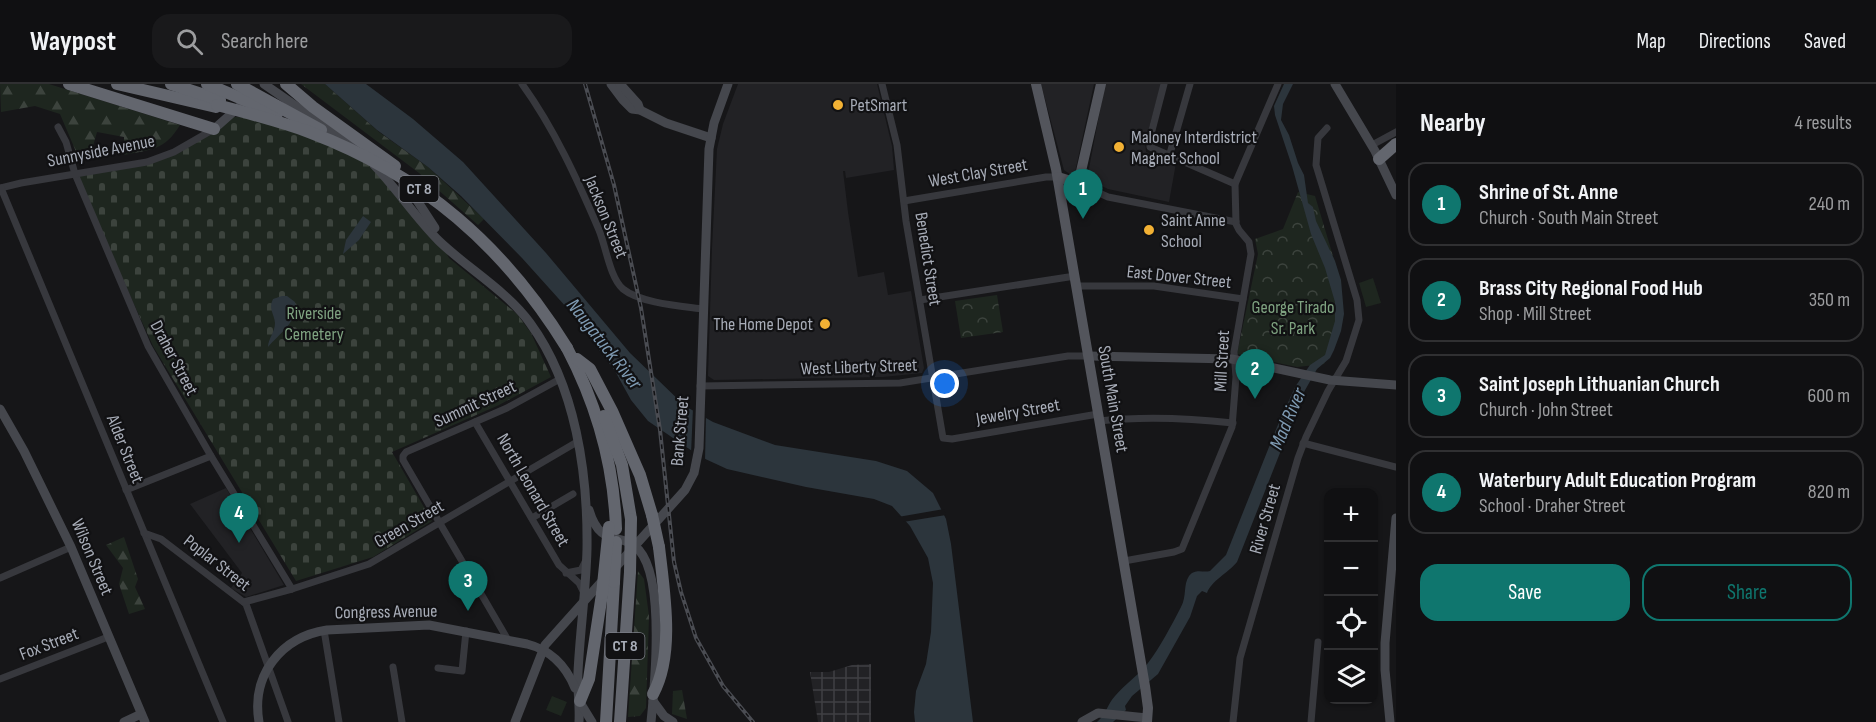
<!DOCTYPE html>
<meta charset="utf-8">
<style>
:root{--surface:#101012;--page:#19191b;--text:#f1f3f6;--muted:#9c9d9f;--line:#303032;--accent:#0f766e}
body{margin:0;font-family:"Sofia Sans Condensed",sans-serif;background:var(--page);color:var(--text)}
.controls{position:absolute;right:18px;bottom:18px;display:grid;overflow:hidden;border-radius:12px;box-shadow:0 2px 4px #0004}
.controls button{width:54px;height:54px;display:grid;place-items:center;padding:0;border:0;border-bottom:2px solid var(--line);background:var(--surface);color:var(--text);font:30px sans-serif}
.you{position:absolute;left:945px;top:300px;width:21px;height:21px;margin:-15px;border:4px solid #fff;border-radius:50%;background:#1a73e8;box-shadow:0 0 0 9px #1a73e833}
.badge{display:grid;place-items:center;width:39px;height:39px;border-radius:50%;background:var(--accent);color:#fff;font-size:20px;font-weight:700}
.pin{position:absolute;translate:-50% -50px;filter:drop-shadow(0 2px 3px #0008)}
.pin::after{content:'';position:absolute;top:32px;width:21px;height:18px;background:inherit;clip-path:polygon(0 0,100% 0,50% 100%)}
.list{margin:0;padding:0;list-style:none}
h2{display:flex;justify-content:space-between;align-items:center;height:78px;margin:0;padding:0 24px;font-size:26px}
h2 small{font-size:20px;font-weight:400;color:var(--muted)}
.list li{display:grid;grid-template-columns:39px 1fr auto;gap:18px;align-items:center;box-sizing:border-box;height:84px;margin:0 12px 12px;padding:0 12px;border:2px solid var(--line);border-radius:18px}
.list b{display:block;font-size:22px;white-space:nowrap}
.list p{margin:0;font-size:20px;white-space:nowrap;color:var(--muted)}
.list em{font-size:20px;font-style:normal;color:var(--muted)}
.actions{display:flex;gap:12px;padding:18px 24px}
.actions a{flex:1;padding:14px 0;border:2px solid var(--accent);border-radius:18px;text-align:center;font-size:21px;color:var(--accent)}
.actions .main{background:var(--accent);color:#fff}
.icon{flex:none;width:33px;height:33px;fill:none;stroke:currentColor;stroke-width:2;stroke-linecap:round;stroke-linejoin:round}
.map{position:relative;flex:none;width:1396px;height:638px;overflow:hidden}
header{display:flex;align-items:center;gap:36px;box-sizing:border-box;height:84px;padding:0 30px;background:var(--surface);border-bottom:2px solid var(--line)}
header strong{font-size:28px}
nav{display:flex;gap:33px;margin-inline-start:auto;font-size:21px}
.search{width:420px;height:54px;background:var(--page);display:flex;align-items:center;gap:15px;box-sizing:border-box;padding:0 21px;border-radius:18px;color:var(--muted);font-size:22px}
main{display:flex}
aside{flex:1;background:var(--surface)}
.map>svg:first-child{display:block}
</style>
<header>
<strong>Waypost</strong>
<div class="search"><svg class="icon" aria-label="search" viewBox="0 0 24 24"><circle cx="10" cy="10" r="6"/><path d="M15 15l6 6"/></svg>Search here</div>
<nav><a>Map</a><a>Directions</a><a>Saved</a></nav>
</header>
<main>
<div class="map">
<svg width="1396" height="638" viewBox="0 0 1396 638">
<defs>
<pattern id="industrial-grid" width="8" height="8" patternUnits="userSpaceOnUse" patternTransform="scale(1.5)"><rect width="8" height="8" fill="#222225"/><path d="M0 4h8M4 0v8" fill="none" stroke="#3f3f43"/></pattern>
<pattern id="forest-firs" width="22" height="20" patternUnits="userSpaceOnUse" patternTransform="scale(1.5)"><rect width="22" height="20" fill="#1e261f"/><path d="M5 1l3.5 6h-7zM16 11l3.5 6h-7z" fill="#3c433d"/></pattern>
<pattern id="cemetery-stones" width="16" height="16" patternUnits="userSpaceOnUse" patternTransform="scale(1.5)"><rect width="16" height="16" fill="#1e261f"/><path d="M2 7V4a2 2 0 0 1 4 0v3zM10 15v-3a2 2 0 0 1 4 0v3z" fill="#3c433d"/></pattern>
<pattern id="park-crowns" width="20" height="18" patternUnits="userSpaceOnUse" patternTransform="scale(1.5)"><rect width="20" height="18" fill="#1e261f"/><path d="M2 6a3 3 0 1 1 6 0M12 15a3 3 0 1 1 6 0" fill="none" stroke="#3c433d"/></pattern>
</defs>
<rect width="100%" height="100%" fill="#161618"/>
<!-- built -->
<g fill="#222225">
<polygon points="738,0 877,0 892,62 894,86 846,94 845,87 843,87 848,128 858,193 884,188 888,211 911,207 924,284 922,289 883,293 714,296 708,292 712,164 717,65 723,40"/>
<polygon points="1041,0 1094,0 1074,93 1064,86"/>
<polygon points="1105,0 1161,0 1145,59 1146,68 1176,79 1169,118 1108,105 1087,95"/>
<polygon points="226,404 235,419 284,501 246,513 231,504 242,489 190,420"/>
</g>
<!-- industrial -->
<polygon fill="url(#industrial-grid)" points="871,580 871,638 818,638 810,588 829,588 852,581"/>
<!-- grass -->
<g fill="#1e261f">
<polygon points="1373,194 1381,219 1366,223 1359,199"/>
<polygon points="552,612 567,618 561,632 546,626"/>
</g>
<!-- forest -->
<g fill="url(#forest-firs)">
<path d="M0 0H49L180 41C164 67 152 65 124 71V53L97 48 93 62 94 74 80 77 60 30 35 22 1 28Z"/>
<polygon points="301,0 325,0 379,48 428,83 484,135 478,141 419,89"/>
<polygon points="124,453 138,495 135,503 145,525 129,530 119,500 123,484 106,461"/>
<polygon points="638,487 644,495 649,532 646,624 640,632 628,633"/>
<polygon points="682,606 687,635 672,630 673,607"/>
</g>
<!-- cemetery -->
<polygon fill="url(#cemetery-stones)" points="230,33 249,33 278,38 380,83 439,156 449,174 517,230 531,249 551,293 499,321 392,368 432,437 373,473 296,497 153,262 75,90 157,75"/>
<!-- park -->
<g fill="url(#park-crowns)">
<polygon points="1298,108 1315,112 1339,192 1335,256 1324,280 1297,283 1237,270 1258,170 1255,155 1283,145"/>
<polygon points="997,211 1003,248 961,254 955,217"/>
</g>
<!-- water -->
<g fill="#2c353c">
<polygon points="325,0 366,0 413,35 463,78 546,169 630,269 685,322 713,338 775,361 876,377 907,387 933,409 946,435 951,460 973,638 915,638 914,628 916,607 926,580 931,548 933,499 928,474 910,442 892,422 874,415 806,403 727,385 701,373 648,337 631,316 615,287 567,224 522,174 461,112 428,83 377,46"/>
<path d="M1284 0H1293L1283 20 1281 36 1289 51 1298 79 1304 91 1308 119 1313 123 1316 137 1335 177 1341 196 1344 230 1341 247 1334 266 1330 274 1317 285 1304 308 1237 478C1228 489 1211 497 1207 509L1202 507 1197 512 1190 533 1158 590 1132 612 1125 622 1126 626 1113 638H1097C1107 629 1107 621 1115 612 1125 600 1139 591 1148 579 1161 562 1171 542 1181 523 1187 512 1183 501 1189 492 1195 484 1203 489 1210 487L1226 471 1277 343 1295 303 1310 281 1325 271 1335 237V218L1325 184 1311 150 1292 82 1275 31 1274 22Z"/>
<polygon points="363,132 371,138 359,156 343,170 346,156"/>
<path d="M282 212H287L295 218C300 236 278 251 268 263 268 255 275 248 275 239 274 229 268 225 273 215Z"/>
</g>
<!-- pier -->
<g fill="#161618">
<polygon points="693,324 706,331 705,377 691,370"/>
<polygon points="944,425 946,431 903,438 898,433"/>
</g>
<g fill="none" stroke-linecap="round" stroke-linejoin="round">
<!-- street -->
<g stroke="#37383d" stroke-width="7">
<path d="M522 0C554 44 578 97 599 146 606 163 610 194 623 205 640 219 681 222 703 225"/>
<polyline points="882,0 897,61 906,137 943,354 952,355 1098,330"/>
<polyline points="1164,0 1150,54 1150,63 1235,100"/>
<polyline points="58,43 66,58 75,90 148,262 211,372 292,505"/>
<polyline points="1372,61 1396,48"/>
<polyline points="1169,73 1190,0"/>
<polyline points="1077,99 1108,113 1236,138"/>
<polyline points="0,104 21,99 147,78 174,68 214,45"/>
<polyline points="1,104 223,638"/>
<polyline points="904,117 1046,93 1058,93"/>
<polyline points="1077,202 1154,202 1243,215"/>
<polyline points="920,216 1075,192"/>
<polyline points="700,302 900,299 1068,272 1089,272"/>
<path d="M1099 337C1144 332 1189 334 1233 339"/>
<polyline points="475,338 559,481 579,499 584,509"/>
<polyline points="1303,359 1396,383"/>
<polyline points="126,406 211,372"/>
<polyline points="532,434 573,410"/>
<polyline points="144,449 161,455 246,520 288,638"/>
<polyline points="1124,477 1174,468 1182,465 1232,343 1236,293 1234,268 1251,170 1249,158 1239,146 1236,140 1235,100 1278,0"/>
<polyline points="566,489 581,486 585,478"/>
<polyline points="0,494 71,463"/>
<polyline points="244,518 292,505 369,480 577,358"/>
<polyline points="324,546 339,638"/>
<polyline points="508,556 403,376 403,372 406,368 507,324 560,295"/>
<polyline points="393,583 402,638"/>
<polyline points="438,584 462,587 466,547"/>
<polyline points="0,595 108,553"/>
<polyline points="1233,638 1240,574 1298,374 1306,353 1328,307 1346,277 1359,236 1357,216 1316,81 1318,54 1327,44"/>
<polyline points="1311,638 1318,558"/>
</g>
<!-- secondary -->
<g stroke="#45474d" stroke-width="9">
<polyline points="264,0 355,63"/>
<polyline points="611,0 623,16 632,25 640,26 666,39 711,54"/>
<polyline points="620,0 638,20 640,26"/>
<polyline points="1335,0 1375,67 1396,111"/>
<polyline points="214,45 240,22"/>
<path d="M374 81C397 105 415 133 439 157 467 184 507 207 530 239 576 302 588 390 587 465 586 506 580 547 578 588 577 605 580 621 579 638"/>
<polyline points="405,98 435,144"/>
<polyline points="1089,272 1232,275 1330,296 1396,301"/>
<polyline points="0,325 24,367 71,463 145,638"/>
<path d="M589 426C601 466 621 446 639 466 665 496 655 599 651 638"/>
<polyline points="614,485 685,406 694,389 699,364 709,65 714,39 728,0"/>
<polyline points="653,617 664,632 673,638"/>
<polyline points="581,620 592,638"/>
<polyline points="124,638 141,630"/>
<path d="M259 638C251 591 281 553 327 546L429 541 527 560C551 566 566 582 575 604"/>
<polyline points="515,638 545,561 604,495"/>
<polyline points="1082,638 1098,629 1147,634"/>
<polyline points="1390,638 1385,586 1385,559 1396,434"/>
</g>
<!-- primary -->
<g stroke="#53555c" stroke-width="10">
<polyline points="1036,0 1056,85 1145,602 1148,624 1147,638"/>
<polyline points="1058,93 1077,99 1079,96 1101,0"/>
</g>
<!-- highway -->
<g stroke="#63666e" stroke-width="12">
<polyline points="69,0 214,45"/>
<polyline points="117,0 216,23"/>
<polyline points="171,0 220,16"/>
<polyline points="1379,75 1396,60"/>
<path d="M567 264C597 321 614 381 616 445"/>
<polyline points="577,275 590,285 612,327 640,391 652,431"/>
<polyline points="604,332 622,381 631,435"/>
<path d="M653 610C675 570 664 507 659 463"/>
<polyline points="580,617 589,595 602,510"/>
<polyline points="606,638 614,498"/>
<polyline points="620,638 630,488"/>
</g>
<!-- rail casing -->
<g stroke="#4a4c52" stroke-width="4">
<polyline id="rail" points="585,0 614,101 641,224 660,346 674,478 681,508 696,554 723,602 753,638"/>
</g>
<!-- rail -->
<use href="#rail" stroke="#111113" stroke-width="1.5" stroke-dasharray="4.5" stroke-linecap="butt"/>
<!-- highway-bridge -->
<g stroke="#63666e" stroke-width="12">
<polyline points="207,0 277,30"/>
<polyline points="237,0 321,46"/>
<polyline points="286,0 313,23 395,82"/>
<path d="M217 21C248 29 279 37 309 48 423 91 504 162 567 264"/>
<polyline points="652,431 659,463"/>
<polyline points="630,488 631,435"/>
<polyline points="614,498 616,458"/>
<polyline points="602,510 609,443"/>
</g>
</g>
<!-- markers -->
<g fill="#f2b134" stroke="#111113" stroke-width="2">
<circle cx="838" cy="21" r="6"/>
<circle cx="1119" cy="63" r="6"/>
<circle cx="1149" cy="146" r="6"/>
<circle cx="825" cy="240" r="6"/>
</g>
<g text-anchor="middle" dominant-baseline="central" stroke-width="4.5" stroke-linejoin="round" paint-order="stroke">
<!-- shield labels -->
<g fill="#111113" stroke="#7b7e86" stroke-width="1.5">
<rect x="399.5" y="92" width="39" height="26" rx="4.5"/>
<rect x="605.5" y="549" width="39" height="26" rx="4.5"/>
</g>
<g font-size="16" font-weight="bold" fill="#a8adb8">
<text x="419" y="105">CT 8</text>
<text x="625" y="562">CT 8</text>
</g>
<!-- poi labels -->
<g font-size="18" fill="#a8adb8" stroke="#111113" text-anchor="start">
<text x="850" y="21">PetSmart</text>
<text x="1131" y="53">Maloney Interdistrict<tspan x="1131" dy="21">Magnet School</tspan></text>
<text x="1161" y="136">Saint Anne<tspan x="1161" dy="21">School</tspan></text>
<text x="813" y="240" text-anchor="end">The Home Depot</text>
</g>
<!-- street labels -->
<g font-size="18" fill="#a8adb8" stroke="#111113">
<text transform="translate(101 67) rotate(-11)">Sunnyside Avenue</text>
<text transform="translate(978 89) rotate(-10)">West Clay Street</text>
<text transform="translate(606 133) rotate(68)">Jackson Street</text>
<text transform="translate(928 175) rotate(81)">Benedict Street</text>
<text transform="translate(1179 193) rotate(6)">East Dover Street</text>
<text transform="translate(174 274) rotate(62)">Draher Street</text>
<text transform="translate(1222 277) rotate(-87)">Mill Street</text>
<text transform="translate(859 283) rotate(-2)">West Liberty Street</text>
<text transform="translate(1113 315) rotate(80)">South Main Street</text>
<text transform="translate(475 320) rotate(-25)">Summit Street</text>
<text transform="translate(1018 328) rotate(-10)">Jewelry Street</text>
<text transform="translate(680 347) rotate(-85)">Bank Street</text>
<text transform="translate(125 365) rotate(68)">Alder Street</text>
<text transform="translate(533 406) rotate(60)">North Leonard Street</text>
<text transform="translate(1265 435) rotate(-74)">River Street</text>
<text transform="translate(409 440) rotate(-30)">Green Street</text>
<text transform="translate(92 473) rotate(67)">Wilson Street</text>
<text transform="translate(217 479) rotate(38)">Poplar Street</text>
<text transform="translate(386 528) rotate(-1)">Congress Avenue</text>
<text transform="translate(49 560) rotate(-21)">Fox Street</text>
</g>
<!-- park labels -->
<g font-size="18" fill="#7fa381" stroke="#111113">
<text x="1293" y="223">George Tirado<tspan x="1293" dy="21">Sr. Park</tspan></text>
<text x="314" y="229">Riverside<tspan x="314" dy="21">Cemetery</tspan></text>
</g>
<!-- water labels -->
<g font-size="20" font-style="italic" fill="#7f9bb3" stroke="#111113">
<text transform="translate(604 260) rotate(52)">Naugatuck River</text>
<text transform="translate(1288 335) rotate(-67)">Mad River</text>
</g>
</g>
</svg>
<div class="controls">
<button>+</button>
<button>−</button>
<button><svg class="icon" aria-label="locate" viewBox="0 0 24 24"><circle cx="12" cy="12" r="6"/><path d="M12 2v4M12 18v4M2 12h4M18 12h4"/></svg></button>
<button><svg class="icon" aria-label="layers" viewBox="0 0 24 24"><path d="M12 4l9 5-9 5-9-5zM3 14l9 5 9-5"/></svg></button>
</div>
<div class="you"></div>
<div class="pin badge" style="left:1083px;top:135px">1</div>
<div class="pin badge" style="left:1255px;top:315px">2</div>
<div class="pin badge" style="left:468px;top:527px">3</div>
<div class="pin badge" style="left:239px;top:459px">4</div>
</div>
<aside>
<h2>Nearby<small>4 results</small></h2>
<ul class="list">
<li><span class="badge">1</span><div><b>Shrine of St. Anne</b><p>Church · South Main Street</p></div><em>240 m</em></li>
<li><span class="badge">2</span><div><b>Brass City Regional Food Hub</b><p>Shop · Mill Street</p></div><em>350 m</em></li>
<li><span class="badge">3</span><div><b>Saint Joseph Lithuanian Church</b><p>Church · John Street</p></div><em>600 m</em></li>
<li><span class="badge">4</span><div><b>Waterbury Adult Education Program</b><p>School · Draher Street</p></div><em>820 m</em></li>
</ul>
<div class="actions"><a class="main">Save</a><a>Share</a></div>
</aside>
</main>
